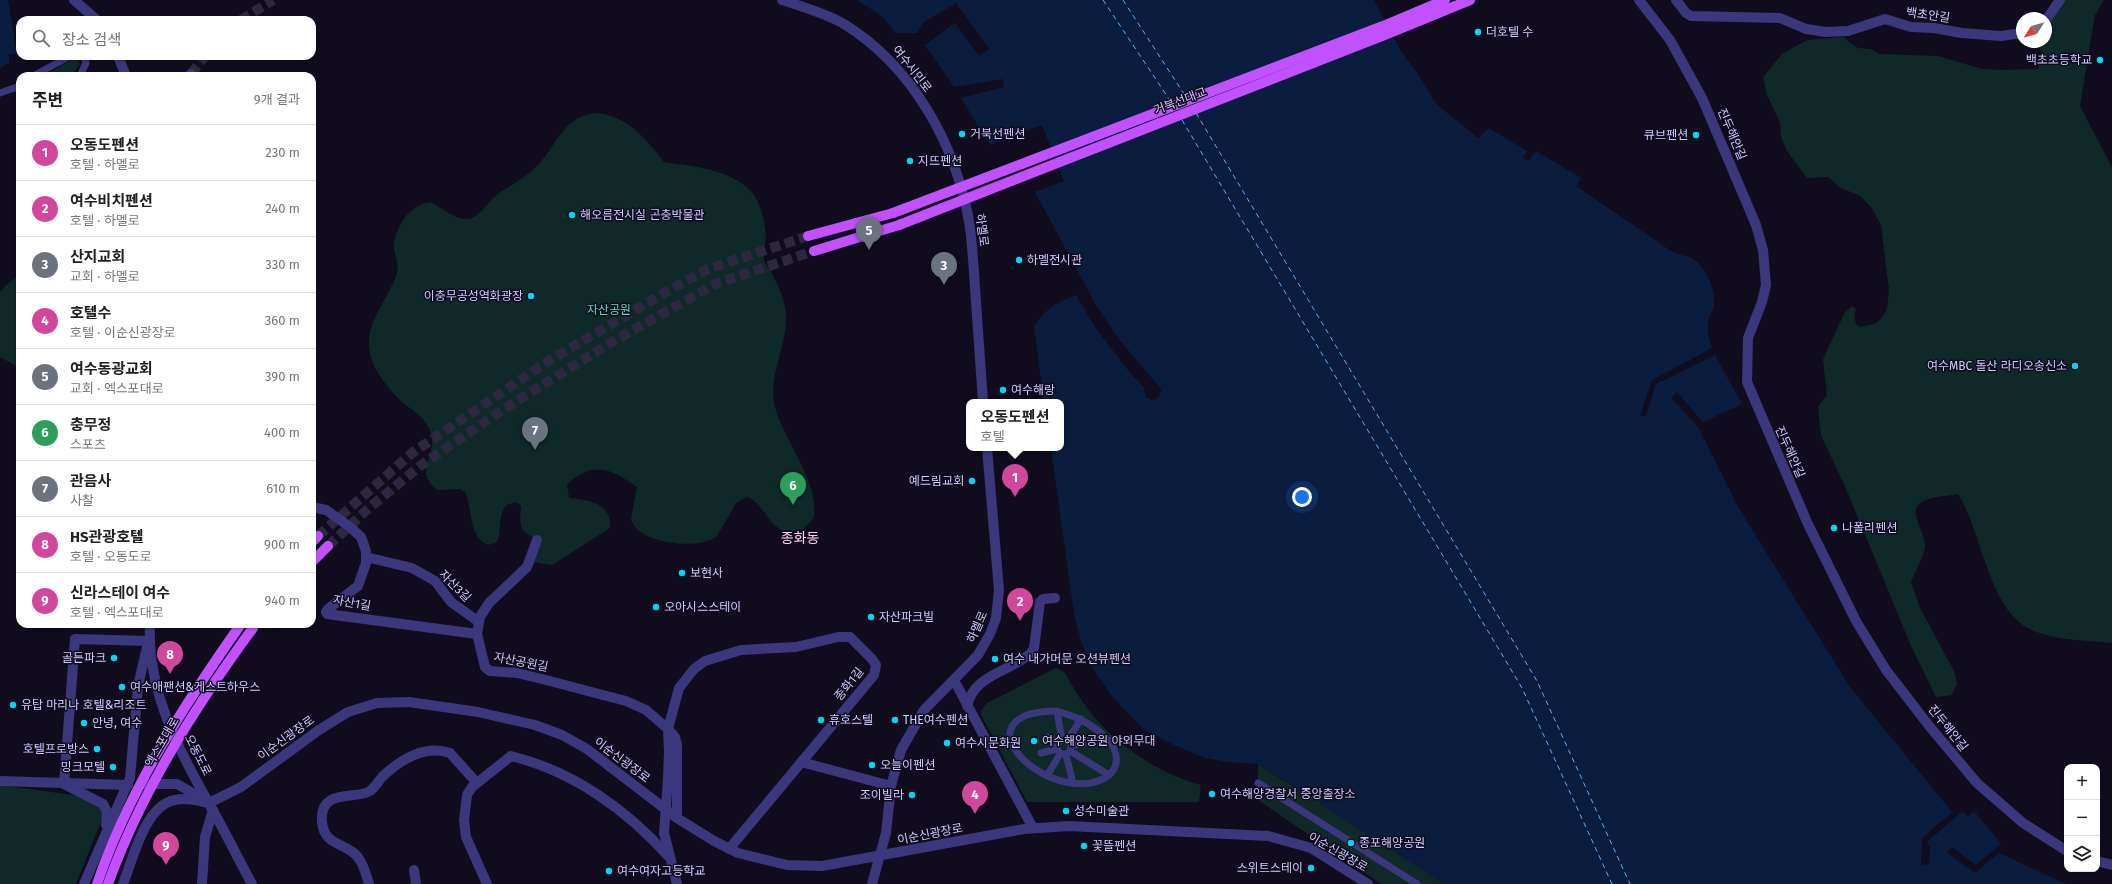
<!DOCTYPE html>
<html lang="ko">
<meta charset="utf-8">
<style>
:root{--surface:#fff;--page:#f2f2f2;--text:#202124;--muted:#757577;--line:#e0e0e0;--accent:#2563eb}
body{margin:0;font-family:"Fira Sans","Noto Sans KR",sans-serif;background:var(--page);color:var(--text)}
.controls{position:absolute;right:12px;bottom:12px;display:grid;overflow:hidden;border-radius:8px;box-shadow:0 1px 3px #0004}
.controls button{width:36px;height:36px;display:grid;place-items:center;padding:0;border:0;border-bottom:1px solid var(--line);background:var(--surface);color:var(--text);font:20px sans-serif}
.compass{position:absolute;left:2016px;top:12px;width:36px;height:36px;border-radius:50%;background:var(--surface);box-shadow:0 1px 3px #0004;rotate:234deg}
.you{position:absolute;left:1302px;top:497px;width:14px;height:14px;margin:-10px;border:3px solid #fff;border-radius:50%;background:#1a73e8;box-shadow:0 0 0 6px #1a73e833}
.badge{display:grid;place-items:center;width:26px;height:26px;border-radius:50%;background:var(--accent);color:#fff;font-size:13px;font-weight:700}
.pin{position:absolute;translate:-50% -33px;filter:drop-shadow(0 1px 2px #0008)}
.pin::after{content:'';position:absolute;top:21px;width:14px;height:12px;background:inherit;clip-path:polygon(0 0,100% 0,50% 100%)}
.popup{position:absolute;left:966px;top:399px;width:98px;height:52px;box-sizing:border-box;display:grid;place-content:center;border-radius:8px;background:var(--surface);filter:drop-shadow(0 1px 3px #0005);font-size:13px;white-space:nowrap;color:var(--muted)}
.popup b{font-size:15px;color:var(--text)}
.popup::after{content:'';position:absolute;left:50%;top:100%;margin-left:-8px;border:8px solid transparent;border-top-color:var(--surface)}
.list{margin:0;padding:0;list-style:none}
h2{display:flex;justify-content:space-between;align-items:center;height:52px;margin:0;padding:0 16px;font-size:17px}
h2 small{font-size:13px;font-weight:400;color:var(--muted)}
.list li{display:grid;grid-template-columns:26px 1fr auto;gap:12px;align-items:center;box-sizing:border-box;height:56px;padding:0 16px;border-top:1px solid var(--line)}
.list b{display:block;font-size:15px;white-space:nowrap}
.list p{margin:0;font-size:13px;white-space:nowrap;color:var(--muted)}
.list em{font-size:13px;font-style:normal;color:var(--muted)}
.icon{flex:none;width:22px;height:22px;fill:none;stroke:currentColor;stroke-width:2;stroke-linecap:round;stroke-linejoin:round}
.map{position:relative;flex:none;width:2112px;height:884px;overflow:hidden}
.search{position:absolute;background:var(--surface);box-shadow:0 1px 3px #0004;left:16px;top:16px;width:300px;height:44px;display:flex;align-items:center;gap:10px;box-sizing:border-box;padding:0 14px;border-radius:12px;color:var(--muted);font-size:15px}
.panel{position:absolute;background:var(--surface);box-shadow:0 1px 3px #0004;left:16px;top:72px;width:300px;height:556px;border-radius:12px}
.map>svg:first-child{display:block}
</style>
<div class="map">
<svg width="2112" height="884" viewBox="0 0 2112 884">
<rect width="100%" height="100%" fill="#100c1e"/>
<!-- green -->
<g fill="#0f2828">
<path d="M2065 0H2104L2095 15 2080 106 2112 167V643C2086 640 2054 641 2030 629 1988 609 1982 531 1958 494 1945 497 1912 496 1916 515 1918 526 1924 534 1925 545 1926 552 1914 574 1911 582L1920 608 1954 671 1957 684 1952 695 1936 697 1911 646 1847 491 1821 435 1818 407 1827 395 1823 359 1845 312 1852 306 1856 309C1854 317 1853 321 1859 327L1875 324 1881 319 1887 309 1889 289 1881 225 1871 207 1860 196 1841 188 1828 177 1807 178 1787 151 1781 137 1780 122 1767 95 1763 77 1782 54 1807 40 1843 37 1858 48 1871 49 1880 54 1938 56 1982 69 2001 70 2038 69 2042 56 2038 42H2046V26Z"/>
<polygon points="75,58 78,60 80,64 71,76 43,76"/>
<path d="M596 113C626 115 647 139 664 162 698 167 754 171 762 214 764 221 766 230 766 238 765 244 763 252 764 259 764 263 769 268 771 272 779 287 787 303 786 321 785 351 768 376 775 407 784 442 819 480 814 517 810 524 803 530 795 532 770 535 766 504 747 497L736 503 717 536C700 551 635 544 631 518L637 487C611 469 594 460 567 484L569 498C589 500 612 503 610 528L552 565 533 562 539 541C520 529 519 530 521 507 519 504 517 502 513 503 496 506 502 529 498 540L495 543 488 545C468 537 473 508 465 492L460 489 438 490C412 473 438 454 431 433 426 418 413 411 402 402 391 391 379 378 373 363 359 329 385 305 396 276 401 264 393 255 394 243 397 224 410 205 430 202 442 207 452 218 465 219 478 220 485 206 493 198 506 187 523 180 535 168 557 147 561 117 596 113Z"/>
<polygon points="20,275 20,368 0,357 0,292 6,285"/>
<path d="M1056 668 1064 672C1073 687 1083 704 1095 718 1122 749 1161 774 1201 785L1199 802H1027L981 715V711L987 703Z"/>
<polygon points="1258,764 1302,792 1307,785 1324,796 1320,803 1444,884 1381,884 1258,800"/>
<polygon points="0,785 81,796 96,803 104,814 76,884 0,884"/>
</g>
<!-- water -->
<g fill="#0b1d3e">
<polygon points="0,0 8,0 17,54 9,54 9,63 0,68"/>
<path d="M857 0H1374L1402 53 1416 71 1436 104 1478 138 1489 128 1527 151 1523 158 1529 161 1536 151 1581 178 1576 186 1671 251C1679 256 1690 255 1697 262 1708 272 1716 291 1714 307 1713 310 1710 314 1709 318 1706 329 1708 338 1712 348L1652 380 1640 415 1646 417 1656 384 1715 355 1742 404 1703 422 1677 392 1671 398 1698 427 1738 507 1850 687 1952 812 1922 838 1921 864 1929 865 1930 845H1927L1928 841 1963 811 1968 817 1974 811 2001 844 1976 865 1952 847 1947 853 1975 873 1999 853 2066 884H1444L1320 804 1324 796 1307 785 1303 792 1258 764 1229 762 1205 758 1167 742 1142 728 1111 695 1094 670 1082 644 1074 614 1051 448H1061V402H1044L1034 327C1044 309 1058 302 1076 295L1095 327 1127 369 1144 388 1146 397C1153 403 1161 399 1161 389L1118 338 1096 305 1035 192 1064 181 1042 125 990 145 961 98 1004 87 1003 79 954 87 925 45 955 23 979 56 989 49 956 3 924 22 917 33H896L883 17Z"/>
</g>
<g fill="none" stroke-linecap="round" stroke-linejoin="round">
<!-- ferry -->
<g stroke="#58aefe" stroke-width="1" stroke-dasharray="5 4" stroke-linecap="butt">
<polyline points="1103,0 1171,102"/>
<polyline points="1123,0 1186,97"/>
<polyline points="1196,113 1537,681 1630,884"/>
<polyline points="1182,120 1522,688 1612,884"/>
</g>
<!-- tertiary-tunnel -->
<g stroke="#2d2840" stroke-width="10" stroke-dasharray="10 5" stroke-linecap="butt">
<polyline points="241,20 273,0"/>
<polyline points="191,74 205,56"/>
</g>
<!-- primary-tunnel -->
<g stroke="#2d2840" stroke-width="10" stroke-dasharray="10 5" stroke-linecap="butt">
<polyline points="318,536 412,453 550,360 659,296 708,269 808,236"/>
<polyline points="328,546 369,508 420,466 504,409 607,345 715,284 814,251"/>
</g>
<!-- pedestrian -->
<g stroke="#3b377d" stroke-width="7">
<polyline points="33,76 70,56"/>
<polyline points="80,76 86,63 84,56"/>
<polyline points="0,93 20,86"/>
<path d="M1053 711C1075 713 1128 740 1114 769 1109 778 1100 781 1091 783 1032 792 964 714 1053 711Z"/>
<polyline points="1057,711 1062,740"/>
<polyline points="1048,737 1058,743"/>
<circle cx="1064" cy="747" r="7"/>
<polyline points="1067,741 1081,719"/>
<polyline points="1071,746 1105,737"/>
<polyline points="1070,751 1109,775"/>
<polyline points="1041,753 1057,749"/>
<polyline points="1066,755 1073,783"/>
<polyline points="1047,776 1060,754"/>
<polyline points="1258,783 1417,884"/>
</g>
<!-- minor -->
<g stroke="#3b377d" stroke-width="10">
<polyline points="1676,0 1686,13 1691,16 1780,18 1806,29 1826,32 1848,31 1885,19 1911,27 1934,28 1962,33 2001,36 2022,33"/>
<polyline points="2046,20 2060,0"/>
<polyline points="312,507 326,510 350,527 361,537 366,551 366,563 358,586 328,609 326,612 327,614 477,634"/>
<polyline points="537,540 527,567 489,603 480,617 477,634 485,667 490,671 517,673 542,679 626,701 646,710 668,729 669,752 668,778"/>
<polyline points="366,557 412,568 435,581 451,602 479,622"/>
<path d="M967 706C974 674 1010 672 1031 653L1034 648 1040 602 1043 599 1055 598"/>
<polyline points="801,762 891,786"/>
<polyline points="0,781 128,785"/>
<polyline points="64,784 75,639 149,641"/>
<polyline points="677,818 677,745 675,737 668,729 679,688 694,669 705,661 741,650 796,647 838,637 850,637 872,659 876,665 874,675 729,849"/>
<polyline points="664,833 677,884"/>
<polyline points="414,870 416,884"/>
<polyline points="202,884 205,837 213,810"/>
<path d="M369 884C366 875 364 864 357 856 346 843 324 846 322 822 319 787 357 800 370 791 375 787 378 782 382 777 400 760 424 744 450 753L477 783"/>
<path d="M487 884 466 837 464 820 467 795 472 787 511 756C573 771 627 810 669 857"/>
</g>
<!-- tertiary -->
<g stroke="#3b377d" stroke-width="10">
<polyline points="74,0 97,20"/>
<path d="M782 0C803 7 825 13 844 24 912 66 955 143 969 221 973 247 974 275 976 302 978 335 981 369 983 402"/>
<polyline points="1639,0 1670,40 1702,98 1756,225 1763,250 1766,285 1762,302 1748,338 1747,382 1807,522 1856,621 1886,670 1930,727 1977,783 2023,823 2067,851"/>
<polyline points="118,56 126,76"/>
<polyline points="189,76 191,74"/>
<path d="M150 624C147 692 179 751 212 809 226 833 238 859 252 884"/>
<polyline points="954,680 1033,828"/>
<polyline points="64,784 103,804 107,812 106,825"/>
<polyline points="146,784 177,784 205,800"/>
<polyline points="209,803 241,787 319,730 348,712 377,703 409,702 478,712 535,725 562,735 587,749 677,818 714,841 738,853 787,865 822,866 1024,829 1069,826 1268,836 1311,848 1368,884"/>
<polyline points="2097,861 2112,865"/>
<polyline points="84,884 130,778 138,686 147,647"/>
<path d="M123 884C133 859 145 805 175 800 186 797 198 801 209 803"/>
<polyline points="872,884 886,833 891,786 901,750 924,710 978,655 990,634 996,618 999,590 987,448"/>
</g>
<!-- primary -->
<g stroke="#c151fe" stroke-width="10">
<polyline points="808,236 893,213"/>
<polyline points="814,251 899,225"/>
<polyline points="312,542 318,536"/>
<polyline points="312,562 328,546"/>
</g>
<!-- minor-bridge -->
<polyline stroke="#3b377d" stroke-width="10" points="664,833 668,778"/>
<!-- primary-bridge -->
<g stroke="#c151fe" stroke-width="10">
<polyline points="893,213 1383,26 1445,0"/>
<polyline points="899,225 1387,34 1470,0"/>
<path d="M97 884C129 790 184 705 241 624"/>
<path d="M108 884C141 792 195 707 253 628"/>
</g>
</g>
<!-- markers -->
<g fill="#01d6f3" stroke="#100c1e" stroke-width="1.5">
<circle cx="1478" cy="32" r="4"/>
<circle cx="2100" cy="60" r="4"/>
<circle cx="962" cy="134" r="4"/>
<circle cx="1696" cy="135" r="4"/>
<circle cx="910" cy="161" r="4"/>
<circle cx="572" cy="215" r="4"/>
<circle cx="1019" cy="260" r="4"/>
<circle cx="531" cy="296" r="4"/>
<circle cx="2075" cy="366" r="4"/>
<circle cx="1003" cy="390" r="4"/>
<circle cx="972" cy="481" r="4"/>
<circle cx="1834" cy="528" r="4"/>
<circle cx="682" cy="573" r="4"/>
<circle cx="656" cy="607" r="4"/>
<circle cx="871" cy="617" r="4"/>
<circle cx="114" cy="658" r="4"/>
<circle cx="995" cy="659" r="4"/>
<circle cx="122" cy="687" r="4"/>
<circle cx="13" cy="705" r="4"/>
<circle cx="821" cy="720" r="4"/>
<circle cx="895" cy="720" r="4"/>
<circle cx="84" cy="723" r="4"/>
<circle cx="1034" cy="741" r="4"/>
<circle cx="947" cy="743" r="4"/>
<circle cx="97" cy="749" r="4"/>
<circle cx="872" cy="765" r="4"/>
<circle cx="113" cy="767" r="4"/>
<circle cx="1212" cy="794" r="4"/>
<circle cx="912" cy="795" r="4"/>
<circle cx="1066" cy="811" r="4"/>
<circle cx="1351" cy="843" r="4"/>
<circle cx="1084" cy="846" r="4"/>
<circle cx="1311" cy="868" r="4"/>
<circle cx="609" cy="871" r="4"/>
</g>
<g text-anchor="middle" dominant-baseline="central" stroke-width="3" stroke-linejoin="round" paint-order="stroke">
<!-- street labels -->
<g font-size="12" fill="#d1caff" stroke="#100c1e">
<text transform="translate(1928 15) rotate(8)">백초안길</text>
<text transform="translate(912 69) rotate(52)">여수시민로</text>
<text transform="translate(1180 101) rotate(-21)">거북선대교</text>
<text transform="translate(1732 134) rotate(67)">진두해안길</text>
<text transform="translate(982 230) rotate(82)">하멜로</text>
<text transform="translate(1790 452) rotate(66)">진두해안길</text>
<text transform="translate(455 586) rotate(45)">자산3길</text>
<text transform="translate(352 603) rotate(10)">자산1길</text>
<text transform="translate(977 627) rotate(-66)">하멜로</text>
<text transform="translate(521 662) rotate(11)">자산공원길</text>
<text transform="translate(849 684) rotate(-51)">종화1길</text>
<text transform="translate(1948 728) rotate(51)">진두해안길</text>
<text transform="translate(286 738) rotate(-36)">이순신광장로</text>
<text transform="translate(162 742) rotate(-60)">엑스포대로</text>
<text transform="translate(198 755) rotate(63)">오동도로</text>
<text transform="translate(622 760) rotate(37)">이순신광장로</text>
<text transform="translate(930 834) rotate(-11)">이순신광장로</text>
<text transform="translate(1338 852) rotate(30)">이순신광장로</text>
</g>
<!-- poi labels -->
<g font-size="12" fill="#d1caff" stroke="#100c1e" text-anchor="start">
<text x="1486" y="32">더호텔 수</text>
<text x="2092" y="60" text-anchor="end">백초초등학교</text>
<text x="970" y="134">거북선펜션</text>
<text x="1688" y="135" text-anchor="end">큐브펜션</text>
<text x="918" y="161">지뜨펜션</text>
<text x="580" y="215">해오름전시실 곤충박물관</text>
<text x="1027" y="260">하멜전시관</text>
<text x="523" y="296" text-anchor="end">이충무공성역화광장</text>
<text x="2067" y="366" text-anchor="end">여수MBC 돌산 라디오송신소</text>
<text x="1011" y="390">여수해랑</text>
<text x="964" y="481" text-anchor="end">예드림교회</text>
<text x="1842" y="528">나폴리펜션</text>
<text x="690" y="573">보현사</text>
<text x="664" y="607">오아시스스테이</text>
<text x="879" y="617">자산파크빌</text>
<text x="106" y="658" text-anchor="end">골든파크</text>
<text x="1003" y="659">여수 내가머문 오션뷰펜션</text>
<text x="130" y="687">여수애팬션&amp;게스트하우스</text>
<text x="21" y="705">유탑 마리나 호텔&amp;리조트</text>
<text x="829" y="720">휴호스텔</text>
<text x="903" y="720">THE여수펜션</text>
<text x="92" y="723">안녕, 여수</text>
<text x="1042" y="741">여수해양공원 야외무대</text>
<text x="955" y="743">여수시문화원</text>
<text x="89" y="749" text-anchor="end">호텔프로방스</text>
<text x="880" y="765">오늘이펜션</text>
<text x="105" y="767" text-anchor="end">밍크모텔</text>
<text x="1220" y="794">여수해양경찰서 중앙출장소</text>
<text x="904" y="795" text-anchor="end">조이빌라</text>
<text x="1074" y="811">성수미술관</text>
<text x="1359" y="843">종포해양공원</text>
<text x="1092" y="846">꽃뜰펜션</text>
<text x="1303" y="868" text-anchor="end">스위트스테이</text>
<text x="617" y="871">여수여자고등학교</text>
</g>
<!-- park labels -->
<g font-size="12" fill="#57debe" stroke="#100c1e">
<text x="609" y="310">자산공원</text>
</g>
<!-- quarter labels -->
<g font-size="14" fill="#ffcceb" stroke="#100c1e">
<text x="800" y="538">종화동</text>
</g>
</g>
</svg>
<div class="controls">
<button>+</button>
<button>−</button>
<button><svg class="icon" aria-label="layers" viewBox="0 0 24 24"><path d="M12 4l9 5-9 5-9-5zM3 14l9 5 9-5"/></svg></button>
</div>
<svg class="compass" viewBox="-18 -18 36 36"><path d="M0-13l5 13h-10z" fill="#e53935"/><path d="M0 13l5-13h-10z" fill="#757577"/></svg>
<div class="you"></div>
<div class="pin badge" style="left:1015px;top:497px;background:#d1479c">1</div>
<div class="popup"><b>오동도펜션</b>호텔</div>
<div class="pin badge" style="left:1020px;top:621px;background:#d1479c">2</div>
<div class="pin badge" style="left:944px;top:285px;background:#6b7280">3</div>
<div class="pin badge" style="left:975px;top:814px;background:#d1479c">4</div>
<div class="pin badge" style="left:869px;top:250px;background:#6b7280">5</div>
<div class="pin badge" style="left:793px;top:505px;background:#2e9e5b">6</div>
<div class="pin badge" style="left:535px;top:450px;background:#6b7280">7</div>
<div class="pin badge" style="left:170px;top:674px;background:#d1479c">8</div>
<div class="pin badge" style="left:166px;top:865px;background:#d1479c">9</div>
<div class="search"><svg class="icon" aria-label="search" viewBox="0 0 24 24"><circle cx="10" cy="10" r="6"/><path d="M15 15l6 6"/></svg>장소 검색</div>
<section class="panel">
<h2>주변<small>9개 결과</small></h2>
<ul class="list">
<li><span class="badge" style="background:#d1479c">1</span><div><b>오동도펜션</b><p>호텔 · 하멜로</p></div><em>230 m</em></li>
<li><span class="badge" style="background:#d1479c">2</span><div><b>여수비치펜션</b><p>호텔 · 하멜로</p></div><em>240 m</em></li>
<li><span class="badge" style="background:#6b7280">3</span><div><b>산지교회</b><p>교회 · 하멜로</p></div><em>330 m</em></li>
<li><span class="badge" style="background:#d1479c">4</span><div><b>호텔수</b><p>호텔 · 이순신광장로</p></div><em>360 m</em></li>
<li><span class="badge" style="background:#6b7280">5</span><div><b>여수동광교회</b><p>교회 · 엑스포대로</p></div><em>390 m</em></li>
<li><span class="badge" style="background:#2e9e5b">6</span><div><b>충무정</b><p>스포츠</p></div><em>400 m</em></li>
<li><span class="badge" style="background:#6b7280">7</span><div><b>관음사</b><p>사찰</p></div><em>610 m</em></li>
<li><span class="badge" style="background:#d1479c">8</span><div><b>HS관광호텔</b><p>호텔 · 오동도로</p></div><em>900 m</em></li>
<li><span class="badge" style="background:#d1479c">9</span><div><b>신라스테이 여수</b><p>호텔 · 엑스포대로</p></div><em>940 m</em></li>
</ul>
</section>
</div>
